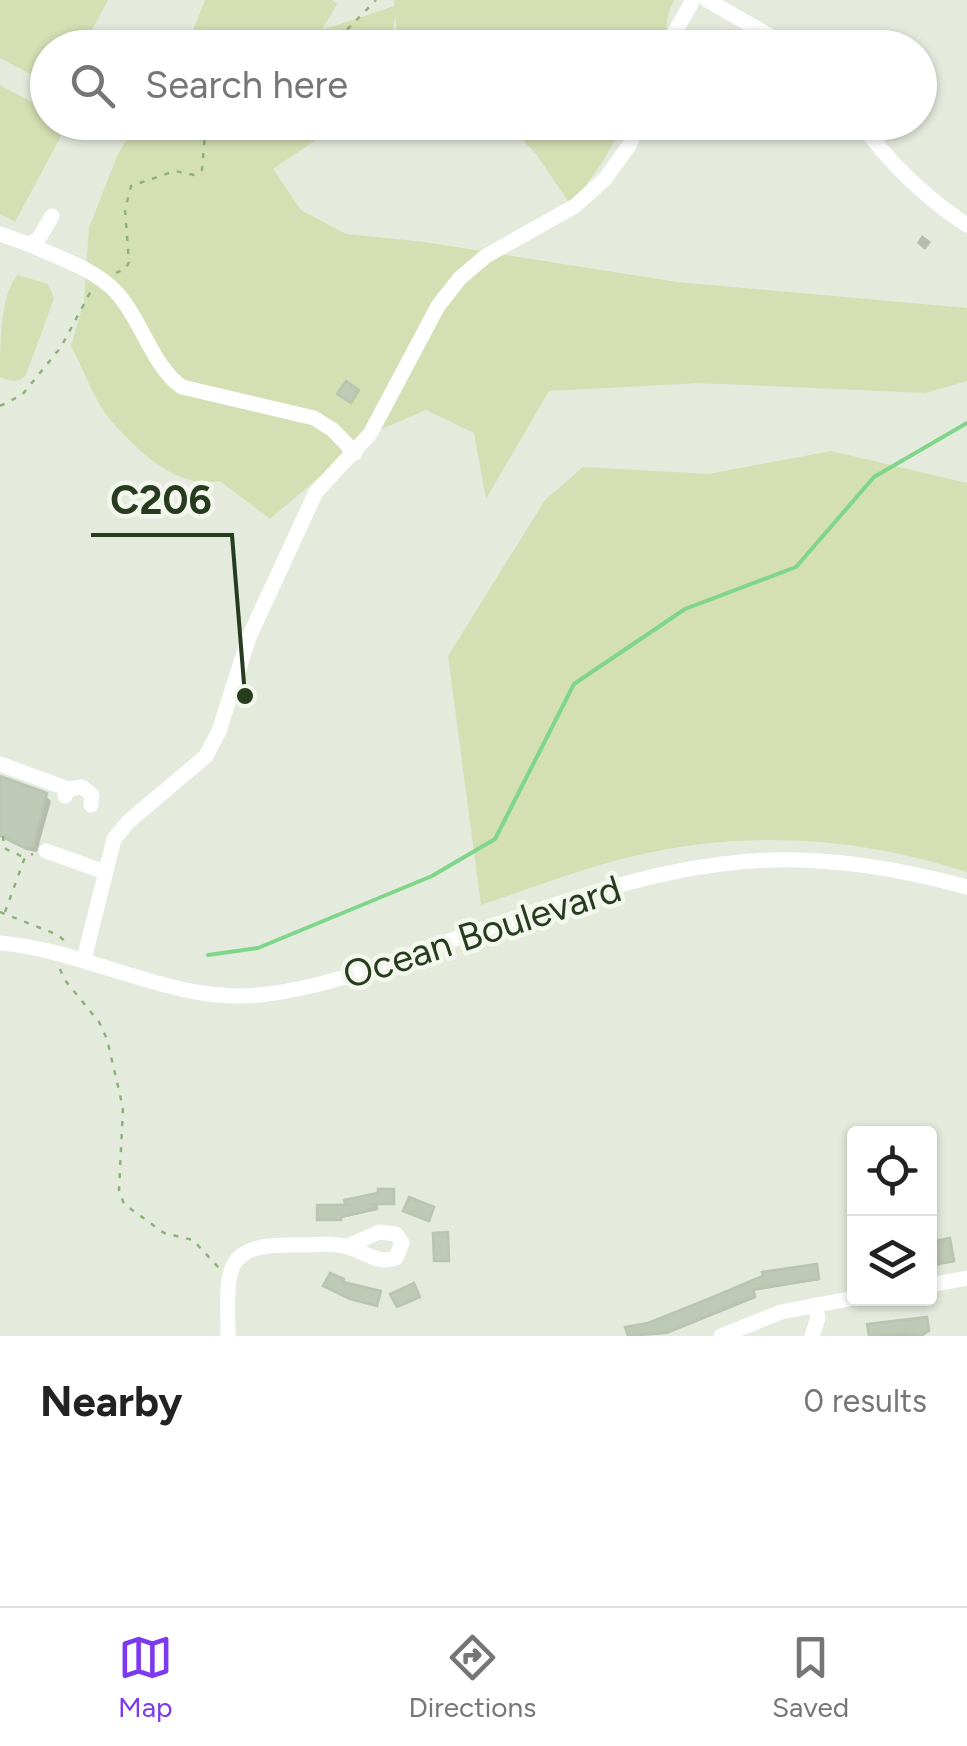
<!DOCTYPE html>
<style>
:root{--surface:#fff;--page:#f6f6f6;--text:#222;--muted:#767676;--line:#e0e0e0;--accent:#7c3aed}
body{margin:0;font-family:Figtree,sans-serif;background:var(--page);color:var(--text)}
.controls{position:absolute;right:30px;bottom:30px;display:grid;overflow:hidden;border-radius:10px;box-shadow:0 2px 8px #0004}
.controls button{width:90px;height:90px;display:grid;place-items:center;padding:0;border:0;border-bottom:2px solid var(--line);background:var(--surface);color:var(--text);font:50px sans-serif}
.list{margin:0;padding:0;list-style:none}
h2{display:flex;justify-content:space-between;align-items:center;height:130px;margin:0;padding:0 40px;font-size:42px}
h2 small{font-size:32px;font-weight:400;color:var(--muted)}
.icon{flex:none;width:55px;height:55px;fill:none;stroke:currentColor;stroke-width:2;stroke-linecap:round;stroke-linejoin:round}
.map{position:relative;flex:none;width:967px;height:1336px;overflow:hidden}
.search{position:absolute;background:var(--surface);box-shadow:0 2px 8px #0004;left:30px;right:30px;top:30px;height:110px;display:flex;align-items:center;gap:25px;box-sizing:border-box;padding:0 35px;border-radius:55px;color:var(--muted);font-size:38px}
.sheet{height:270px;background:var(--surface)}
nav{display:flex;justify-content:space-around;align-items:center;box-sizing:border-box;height:140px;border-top:2px solid var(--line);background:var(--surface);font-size:28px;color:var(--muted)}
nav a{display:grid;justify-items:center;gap:5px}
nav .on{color:var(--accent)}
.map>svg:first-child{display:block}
</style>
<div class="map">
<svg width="967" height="1336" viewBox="0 0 967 1336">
<rect width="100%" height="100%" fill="#e4ebdd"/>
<!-- green -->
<g fill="#d4dfb4">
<polygon points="0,0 108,0 83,47 48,48 47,83 0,58"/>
<polygon points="205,0 332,0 337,4 322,30 394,6 394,0 674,0 668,14 664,47 399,47 395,14 391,47 310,47 317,33 299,47 186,48"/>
<polygon points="0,85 47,110 48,122 68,123 15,222 0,214"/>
<path d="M137 122 341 123 273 169 301 210 346 234 425 242 677 282 967 308V381L925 393 700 383 549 391 486 499 474 433 426 410 370 434 270 519 220 481C177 489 141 454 113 423 95 403 84 370 71 346L84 301 89 228 117 156Z"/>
<path d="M506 123H621C613 154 588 179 572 207L536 154Z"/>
<path d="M18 275 48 284 54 298 26 375C17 384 10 381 0 377 0 348 0 292 18 275Z"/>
<path d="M831 451 967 483V872C859 837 746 829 634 856 583 868 531 888 481 905L448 656 545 500 583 467 708 474Z"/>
</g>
<!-- shadow -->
<g fill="#0003">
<polygon points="922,235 931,242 925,250 917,243"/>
<polygon points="0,777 46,796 51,801 37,852 26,850 0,837"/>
<polygon points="393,1191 395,1205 374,1205 378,1210 342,1218 342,1221 320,1219 351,1207 347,1203"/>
<polygon points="950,1241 955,1262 930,1267 930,1245"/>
<polygon points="854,1258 854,1272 853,1273 849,1259"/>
<polygon points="816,1267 820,1280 753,1291 756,1298 667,1334 630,1336 628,1329 649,1325"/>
<polygon points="926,1320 929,1332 923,1336 871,1336 870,1326"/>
</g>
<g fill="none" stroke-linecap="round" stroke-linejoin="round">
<!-- stream -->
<polyline stroke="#7fd68a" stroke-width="4" points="208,955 258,948 432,876 495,839 574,684 685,609 796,567 874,477 967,423"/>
</g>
<!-- building -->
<g fill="#bec9b6" stroke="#b9c5af" stroke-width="2.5">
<polygon points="346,381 359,390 351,403 337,394"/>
<polygon points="0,776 47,793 33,847 27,849 0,835"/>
<polygon points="378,1189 394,1189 394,1204 368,1204 377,1205 377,1208 341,1217 341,1220 317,1220 317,1205 351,1205 345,1204 344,1200 378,1193"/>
<polygon points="409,1197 434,1207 429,1221 403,1211"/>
<polygon points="448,1232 449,1261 434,1261 433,1233"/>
<polygon points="950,1238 954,1261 930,1265 930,1242"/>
<polygon points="817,1264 819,1279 753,1289 755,1296 665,1333 628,1336 625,1327 648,1323 696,1304 763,1276 762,1272"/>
<polygon points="330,1273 344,1279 343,1282 381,1291 377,1306 350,1299 323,1286"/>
<polygon points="414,1283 420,1297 397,1307 390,1294"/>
<polygon points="927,1317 929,1331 922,1332 923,1336 903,1333 869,1336 867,1324"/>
</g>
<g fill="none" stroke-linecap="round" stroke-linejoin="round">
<!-- path -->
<g stroke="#8eb27b" stroke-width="2.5" stroke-dasharray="5 8" stroke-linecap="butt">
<polyline points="329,48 376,0"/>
<polyline points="116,273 126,268 129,262 125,210 131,186 175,171 194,175 202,170 206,122"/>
<polyline points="0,406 22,395 61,347 92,289"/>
<polyline points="3,836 4,848 23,857"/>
<polyline points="0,912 58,935 66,942"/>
<polyline points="5,912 25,857 33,854"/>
<polyline points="60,969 64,979 99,1022 107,1039 123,1108 119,1190 124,1204 164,1233 193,1240 219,1268"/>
</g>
<!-- minor -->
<g stroke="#fff" stroke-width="15">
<polyline points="707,0 791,48"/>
<polyline points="666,48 693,0"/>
<path d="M860 122C888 162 927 199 967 225"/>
<polyline points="0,234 28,244 38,240 52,216"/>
<path d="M28 244C57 257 95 269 116 292 142 320 152 366 182 387L314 418 333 430 355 453"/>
<polyline points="0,764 68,789"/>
<polyline points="65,796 68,789 82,787 92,795 91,805"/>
<polyline points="46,851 105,872"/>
<path d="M0 943C87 950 172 1004 259 995 330 988 396 959 463 936 562 902 666 863 772 860 837 858 904 870 967 887"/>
<polyline points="84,959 114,839 128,822 206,756 219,731 249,637 316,492 370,434 438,306 460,278 486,256 575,206 605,179 630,144 638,122"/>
<polyline points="930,1285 967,1278"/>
<path d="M228 1336C228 1272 219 1243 296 1245 313 1245 336 1242 351 1248 368 1254 378 1264 396 1258L402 1243 396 1234 379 1232 348 1246"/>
<polyline points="721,1336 781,1312 854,1298"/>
<polyline points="812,1336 818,1318 815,1305"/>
</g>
</g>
<g text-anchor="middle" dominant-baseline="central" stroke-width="9" stroke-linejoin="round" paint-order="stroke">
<!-- street labels -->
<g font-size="38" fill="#273c1e" stroke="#f3f7ee">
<text transform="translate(482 932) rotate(-18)">Ocean Boulevard</text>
</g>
</g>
<!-- callouts -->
<path fill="none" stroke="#273c1e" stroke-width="4" d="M245 696L232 535H91"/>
<circle fill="#273c1e" stroke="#f3f7ee" stroke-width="4" cx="245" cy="696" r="10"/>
<g font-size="40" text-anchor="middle" font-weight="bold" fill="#273c1e" stroke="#f3f7ee" stroke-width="9" stroke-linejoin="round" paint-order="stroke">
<text x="161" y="514">C206</text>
</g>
</svg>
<div class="controls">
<button><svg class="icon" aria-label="locate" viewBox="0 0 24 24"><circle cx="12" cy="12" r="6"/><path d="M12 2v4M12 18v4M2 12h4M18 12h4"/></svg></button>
<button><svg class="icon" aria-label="layers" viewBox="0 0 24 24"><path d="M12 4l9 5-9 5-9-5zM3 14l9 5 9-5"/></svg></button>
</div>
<div class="search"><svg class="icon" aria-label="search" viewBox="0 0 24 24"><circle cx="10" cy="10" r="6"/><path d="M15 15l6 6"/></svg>Search here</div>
</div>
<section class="sheet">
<h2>Nearby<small>0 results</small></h2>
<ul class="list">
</ul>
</section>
<nav>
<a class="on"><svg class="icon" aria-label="map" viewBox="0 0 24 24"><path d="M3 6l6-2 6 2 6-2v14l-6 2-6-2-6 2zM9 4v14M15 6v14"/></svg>Map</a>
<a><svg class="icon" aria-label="directions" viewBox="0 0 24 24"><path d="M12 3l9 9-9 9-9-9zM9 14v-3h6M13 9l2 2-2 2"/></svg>Directions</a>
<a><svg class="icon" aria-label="saved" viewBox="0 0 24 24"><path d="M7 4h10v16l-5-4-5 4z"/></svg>Saved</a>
</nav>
